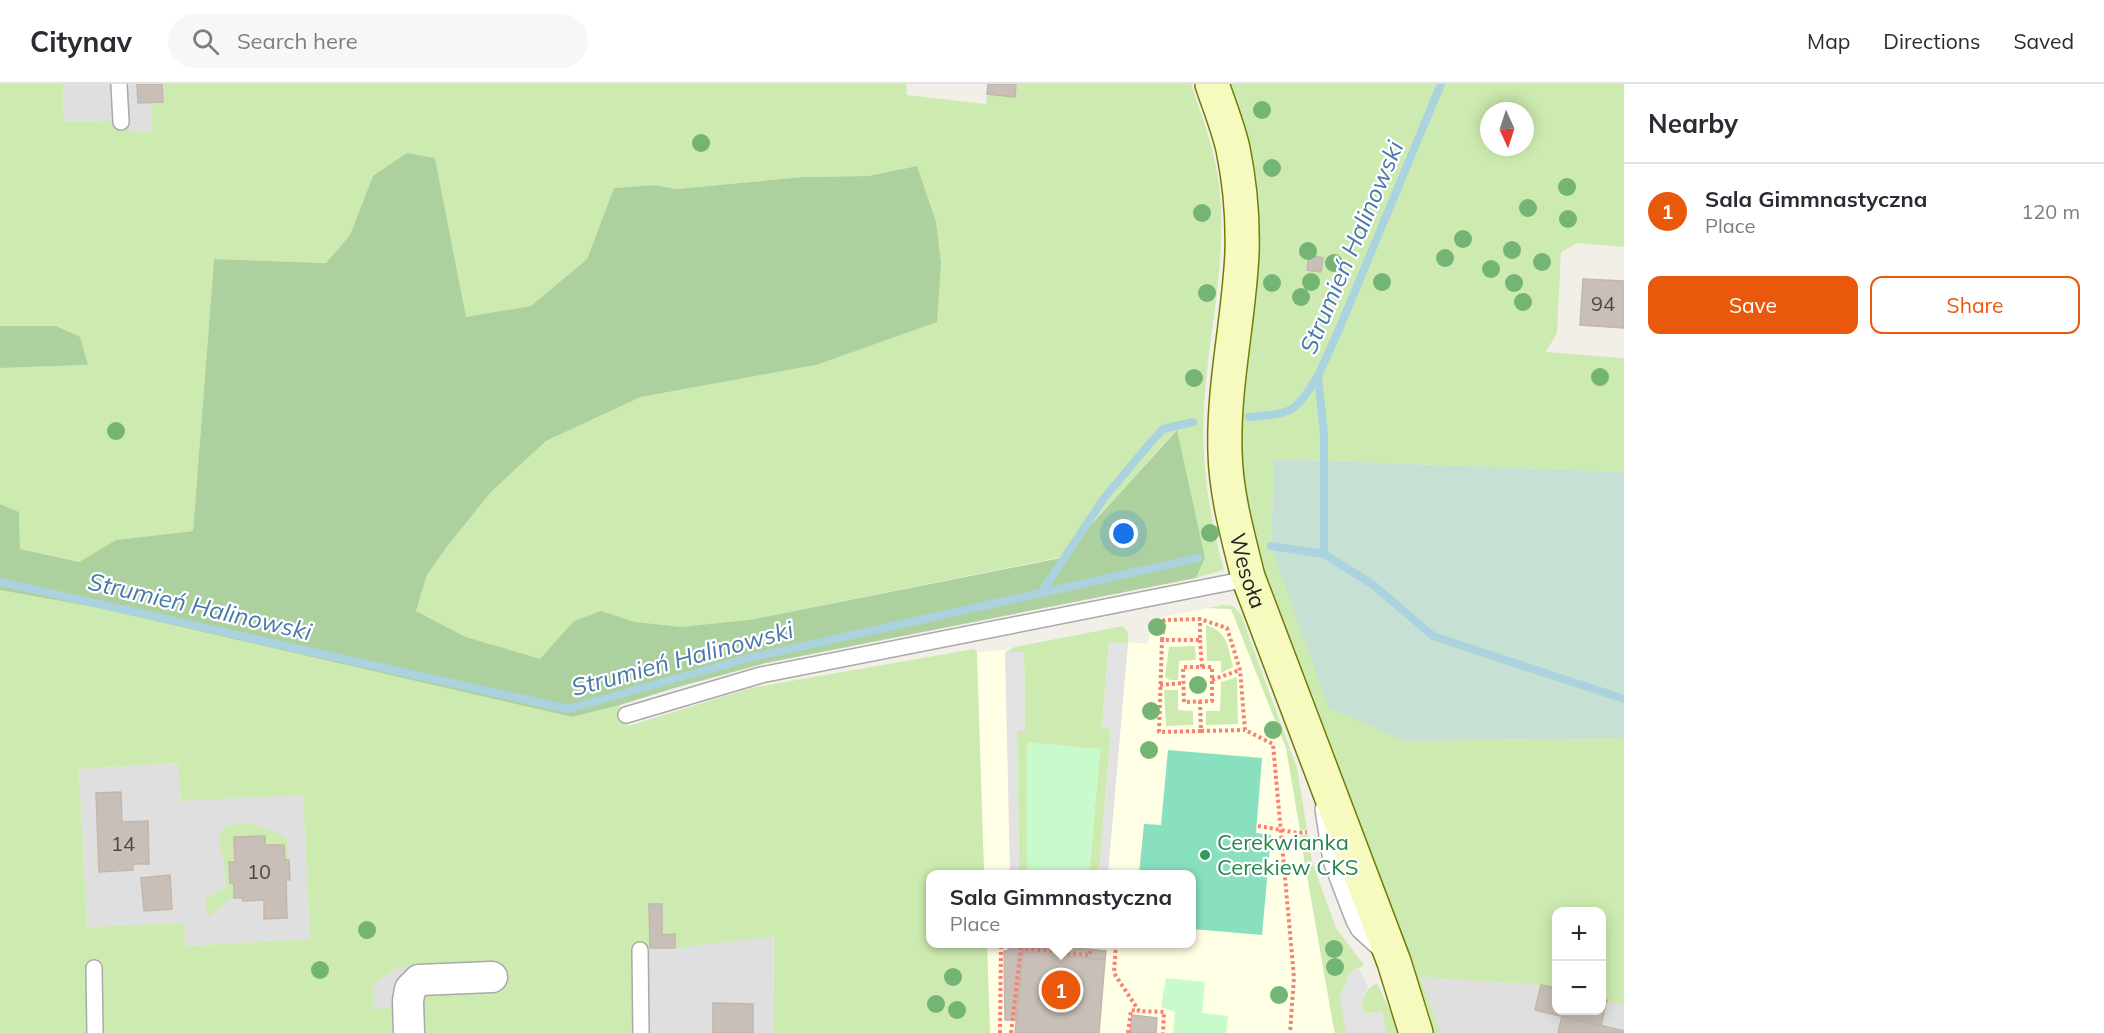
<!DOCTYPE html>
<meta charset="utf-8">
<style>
:root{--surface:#fff;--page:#f7f7f7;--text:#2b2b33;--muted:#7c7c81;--line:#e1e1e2;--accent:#ea580c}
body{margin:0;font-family:Mulish,sans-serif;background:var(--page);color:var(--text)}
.controls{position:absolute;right:18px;bottom:18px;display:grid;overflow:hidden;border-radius:12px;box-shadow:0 3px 15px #0003}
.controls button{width:54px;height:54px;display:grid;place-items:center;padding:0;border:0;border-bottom:2px solid var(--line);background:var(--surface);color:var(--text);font:30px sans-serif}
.compass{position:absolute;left:1480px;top:18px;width:54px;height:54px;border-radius:50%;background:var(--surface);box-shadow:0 3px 15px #0003;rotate:177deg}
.you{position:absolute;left:1124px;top:450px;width:21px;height:21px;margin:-15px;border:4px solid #fff;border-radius:50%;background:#1a73e8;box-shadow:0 0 0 9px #1a73e833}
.badge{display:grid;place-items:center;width:39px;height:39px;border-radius:50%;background:var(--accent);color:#fff;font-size:20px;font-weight:700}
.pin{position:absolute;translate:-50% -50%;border:3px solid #fff;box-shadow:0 2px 6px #0006}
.popup{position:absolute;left:926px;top:786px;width:270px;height:78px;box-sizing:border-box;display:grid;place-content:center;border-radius:12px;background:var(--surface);filter:drop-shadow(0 2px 4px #0005);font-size:20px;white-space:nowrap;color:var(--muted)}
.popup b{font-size:22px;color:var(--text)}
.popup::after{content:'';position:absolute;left:50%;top:100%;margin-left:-12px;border:12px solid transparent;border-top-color:var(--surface)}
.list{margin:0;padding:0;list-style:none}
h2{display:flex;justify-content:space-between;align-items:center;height:78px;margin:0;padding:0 24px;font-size:26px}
h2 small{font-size:20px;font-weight:400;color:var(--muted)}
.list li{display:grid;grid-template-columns:39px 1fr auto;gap:18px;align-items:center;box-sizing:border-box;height:96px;padding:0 24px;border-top:2px solid var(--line)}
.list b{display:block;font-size:22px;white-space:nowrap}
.list p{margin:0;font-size:20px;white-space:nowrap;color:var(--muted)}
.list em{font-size:20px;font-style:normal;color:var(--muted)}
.actions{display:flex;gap:12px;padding:18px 24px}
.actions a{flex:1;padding:14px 0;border:2px solid var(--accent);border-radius:12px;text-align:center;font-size:21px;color:var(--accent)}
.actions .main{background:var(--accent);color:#fff}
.icon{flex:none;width:33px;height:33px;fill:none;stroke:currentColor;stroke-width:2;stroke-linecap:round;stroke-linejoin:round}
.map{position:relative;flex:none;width:1624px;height:949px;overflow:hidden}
header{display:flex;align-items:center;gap:36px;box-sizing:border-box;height:84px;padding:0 30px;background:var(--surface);border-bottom:2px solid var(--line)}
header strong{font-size:28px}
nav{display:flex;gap:33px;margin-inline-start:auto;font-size:21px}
.search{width:420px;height:54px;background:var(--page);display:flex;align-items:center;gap:15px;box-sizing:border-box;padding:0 21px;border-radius:33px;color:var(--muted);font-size:22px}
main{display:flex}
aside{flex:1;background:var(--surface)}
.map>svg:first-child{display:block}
</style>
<header>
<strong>Citynav</strong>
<div class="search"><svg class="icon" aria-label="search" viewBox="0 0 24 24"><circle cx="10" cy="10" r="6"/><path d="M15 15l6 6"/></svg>Search here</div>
<nav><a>Map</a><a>Directions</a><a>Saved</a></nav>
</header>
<main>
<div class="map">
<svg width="1624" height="949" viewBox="0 0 1624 949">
<rect width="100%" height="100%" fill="#f2efe9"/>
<!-- residential -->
<g fill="#e0dfdf">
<polygon points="63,0 215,0 216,47 129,48 129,40 111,37 64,38"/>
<polygon points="772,611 774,949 633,949 629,670"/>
<polygon points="179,679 181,717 303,710 310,855 185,862 183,839 87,843 79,685"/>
<polygon points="494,882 417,926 373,925 373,901 397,884"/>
<polygon points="1420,893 1541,901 1556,904 1556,926 1602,926 1602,915 1607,916 1624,921 1624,949 1441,949"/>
</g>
<!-- education -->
<polygon fill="#ffffe5" points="1208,524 1231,525 1286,664 1335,949 990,949 987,860 1192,860 1192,790 984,790 977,568 1007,566 1123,542 1128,549 1128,558 1148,560 1153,535"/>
<!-- grass -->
<g fill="#cdebb0" fill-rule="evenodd">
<path d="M0 0H63L64 38 111 37 129 40V48H152L151 19 163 18 162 0H906L907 11 986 20 987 10 1014 11 1015 0H1191C1202 33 1215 66 1219 101 1228 176 1208 249 1204 323 1201 379 1209 433 1224 486L1196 494 1205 474 1176 346 1062 473 749 536 586 590 466 553 416 527 427 491 449 460 491 408 546 357 641 313 816 281 917 82 868 92 803 93 676 105 655 101 614 104 587 175 531 222 466 234 435 74 370 100 350 151 326 179 214 175 193 447 117 456 79 478 20 465 19 429 0 420V284L87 281 56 242H0Z"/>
<path d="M1227 0H1624V163L1578 159 1561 168 1557 249 1546 268 1624 274V388L1274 375 1271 462 1404 657 1624 654V921L1602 915V828H1556V904L1541 901 1420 893 1441 949H1433L1430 930 1265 499 1243 411ZM1489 27H1525V63H1489Z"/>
<path d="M0 506 94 523 572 633 620 621 628 642 751 604 974 565 977 568V573L984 790H930V860H987L990 949H774V853L675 864V851H662L661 820H649L650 864 632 866 633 949H418L419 912 493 882 397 884 373 901V925L397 924V949H0ZM178 679 181 717 303 711 310 855 185 862 184 839 87 843 79 685Z"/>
<polygon points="1223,521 1233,522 1241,531 1297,684 1307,745 1300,746 1286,664 1231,525 1208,524"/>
<path d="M1206 541C1228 548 1228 563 1233 583L1221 589V577H1207Z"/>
<polygon points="1123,542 1128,549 1128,559 1109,559 1102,643 1111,645 1099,790 1089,790 1100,665 1027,787 1065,790 1019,790 1017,647 1025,647 1024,568 1005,568 1015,563"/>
<polygon points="1195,562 1196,576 1179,577 1178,596 1170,596 1165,593 1169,563"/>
<polygon points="1237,593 1238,640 1206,641 1206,627 1220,627 1221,598"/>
<polygon points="1164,606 1178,606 1178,626 1193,627 1193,641 1166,642"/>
<polygon points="254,740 277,749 287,755 289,776 285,776 284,761 265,761 265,752 234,753 235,778 229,779 230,799 234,800 234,814 229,816 207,834 206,814 226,803 223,770 220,769 219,753 227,741"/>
<polygon points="1308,750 1312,778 1336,844 1364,881 1350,889 1340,913 1346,949 1335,949 1333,940 1300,752"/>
<path d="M1377 899 1392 931 1397 949H1386L1382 927 1364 930C1359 916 1364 906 1377 899Z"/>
</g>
<!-- forest -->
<g fill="#add19e">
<polygon points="407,69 435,74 466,233 531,222 587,175 614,104 655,101 676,105 803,93 868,92 917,82 936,138 941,179 937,238 816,281 641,313 546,357 491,408 449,460 427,491 416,527 466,553 540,575 574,537 601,527 635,538 681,543 749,536 1061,474 1177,346 1205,474 1196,494 766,579 671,605 620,621 572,633 94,523 0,506 0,420 19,428 20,465 79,478 116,456 193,447 214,175 326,179 350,151 373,92"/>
<polygon points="0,242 56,242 80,253 88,281 0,284"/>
</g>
<!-- wetland -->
<polygon fill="#c6e0d4" points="1274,375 1624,388 1624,654 1404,657 1328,623 1271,462"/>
<!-- park -->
<g fill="#c8facc">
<polygon points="1027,658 1100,665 1089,790 1027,787"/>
<polygon points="1166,894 1205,898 1202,929 1228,932 1226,949 1173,949 1175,928 1161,923"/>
</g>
<!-- pitch -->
<polygon fill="#88e0be" points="1168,666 1262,674 1256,749 1271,751 1262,851 1192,845 1192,790 1139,790 1144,740 1161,741"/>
<!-- parking -->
<g fill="#e2e2e2">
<polygon points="1109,558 1128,559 1108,790 1099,790 1111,645 1102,644"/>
<polygon points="1005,568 1024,568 1025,647 1017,647 1019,790 1010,790"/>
<polygon points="1359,885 1368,903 1363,911 1361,922 1364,930 1382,927 1386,949 1346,949 1340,913 1350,889"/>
</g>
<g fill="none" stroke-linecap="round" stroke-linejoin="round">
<!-- stream -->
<g stroke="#aad3df" stroke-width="8">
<path d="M1249 333C1293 329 1294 330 1318 292"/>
<polyline points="1271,462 1324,470 1372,500 1433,552 1624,615"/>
<polyline points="1324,470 1324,350 1318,292 1340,243 1441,0"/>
<polyline points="0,498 568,625 749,574 1198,474"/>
<polyline points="1041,509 1104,414 1151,358 1163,345 1193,338"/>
</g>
</g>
<!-- building -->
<g fill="#c7bfb8" stroke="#c4b6ab" stroke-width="1.5">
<polygon points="137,0 162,0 163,18 138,19"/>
<polygon points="988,0 1016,0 1015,13 987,10"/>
<polygon points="1309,171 1323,174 1321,188 1307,186"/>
<polygon points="1583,195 1624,197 1624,244 1580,241"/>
<polygon points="121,708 122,738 148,737 149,780 133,780 133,786 99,788 96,709"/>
<polygon points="265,752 265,761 284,761 285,776 289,776 290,796 286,796 287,834 264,835 264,816 243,817 242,814 234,814 234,800 230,799 229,778 235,778 234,753"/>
<polygon points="170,791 172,825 144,827 141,794"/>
<polygon points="649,820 662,820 662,851 675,850 675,864 650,864"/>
<polygon points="1009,860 1031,860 1106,867 1105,876 1023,868 1016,936 1005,936 1004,867 1008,867"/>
<polygon points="1023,868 1105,876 1099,949 1015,949"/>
<polygon points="1541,901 1556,904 1556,926 1602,926 1602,915 1607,916 1601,942 1535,926"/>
<polygon points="713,919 753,920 753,949 713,949"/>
<polygon points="1132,931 1157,934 1156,949 1130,949"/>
<polygon points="1562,932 1624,947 1624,949 1558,949"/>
</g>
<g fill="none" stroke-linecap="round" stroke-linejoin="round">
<!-- lane casing -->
<g stroke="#a9a9a9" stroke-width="18">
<g id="lane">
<polyline points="119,0 121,38"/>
<polyline points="626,631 761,591 1232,498 1248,493"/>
<polyline points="1323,725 1331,777 1354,837 1359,846 1382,867"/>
<polyline points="640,866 641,949"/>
<polyline points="94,884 95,949"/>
</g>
</g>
<!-- street casing -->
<g stroke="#a9a9a9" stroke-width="33">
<polyline id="street" points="409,949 408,917 410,905 419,896 492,893"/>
</g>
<!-- secondary casing -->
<g stroke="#707d05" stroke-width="36">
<g id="secondary">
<path id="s1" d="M1212 0C1219 21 1228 43 1233 65 1240 99 1243 134 1242 169 1239 236 1223 301 1225 368 1226 411 1238 452 1248 493L1394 878 1416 949"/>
</g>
</g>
<!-- path -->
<g stroke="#fa8072" stroke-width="4" stroke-dasharray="3 3" stroke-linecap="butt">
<polyline points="1162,556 1164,536 1200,535 1227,544 1240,586 1245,646 1273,660 1294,894 1290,949"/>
<polyline points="1200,556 1202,583 1183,583 1184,618 1212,617 1212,583 1202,583"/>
<polyline points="1212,596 1240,586"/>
<polyline points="1160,601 1183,599"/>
<polyline points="1200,617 1201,647 1159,648 1162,556 1200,556 1200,535"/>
<polyline points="1201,647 1245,646"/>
<polyline points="1258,742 1298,749 1307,748"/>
<polyline points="1061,860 1091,862"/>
<polyline points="1116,860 1114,889 1139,927 1164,928 1163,949"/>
<polyline points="1000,949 1001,860"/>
<polyline points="1011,949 1021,864 1090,871 1091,860"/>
<polyline points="1128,949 1131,926 1138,927"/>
</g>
<!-- lane -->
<use href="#lane" stroke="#fff" stroke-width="15"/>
<!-- street -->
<use href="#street" stroke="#fff" stroke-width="30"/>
<!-- secondary -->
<use href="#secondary" stroke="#f7fabf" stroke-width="33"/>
</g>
<!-- trees -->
<g fill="#74b475">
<circle cx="1262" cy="26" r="9"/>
<circle cx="701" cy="59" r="9"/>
<circle cx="1272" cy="84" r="9"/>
<circle cx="1567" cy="103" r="9"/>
<circle cx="1528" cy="124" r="9"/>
<circle cx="1202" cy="129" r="9"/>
<circle cx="1568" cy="135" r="9"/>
<circle cx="1463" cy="155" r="9"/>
<circle cx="1512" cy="166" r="9"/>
<circle cx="1308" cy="167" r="9"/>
<circle cx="1445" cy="174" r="9"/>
<circle cx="1542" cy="178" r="9"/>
<circle cx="1334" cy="179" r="9"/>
<circle cx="1491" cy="185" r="9"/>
<circle cx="1311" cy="198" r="9"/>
<circle cx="1382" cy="198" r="9"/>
<circle cx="1272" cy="199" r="9"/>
<circle cx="1514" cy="199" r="9"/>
<circle cx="1207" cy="209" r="9"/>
<circle cx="1301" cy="213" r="9"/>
<circle cx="1523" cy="218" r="9"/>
<circle cx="1600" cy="293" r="9"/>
<circle cx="1194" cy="294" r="9"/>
<circle cx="116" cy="347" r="9"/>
<circle cx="1210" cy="449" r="9"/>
<circle cx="1157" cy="543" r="9"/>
<circle cx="1198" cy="601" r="9"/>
<circle cx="1151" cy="627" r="9"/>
<circle cx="1273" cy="646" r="9"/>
<circle cx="1149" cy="666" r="9"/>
<circle cx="367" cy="846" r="9"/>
<circle cx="1334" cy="865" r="9"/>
<circle cx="1335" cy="883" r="9"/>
<circle cx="320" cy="886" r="9"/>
<circle cx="953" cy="893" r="9"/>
<circle cx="1279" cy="911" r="9"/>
<circle cx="936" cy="920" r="9"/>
<circle cx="957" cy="926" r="9"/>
</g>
<!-- markers -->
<circle fill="#2e9e5b" stroke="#fff" stroke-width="2" cx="1205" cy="771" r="6"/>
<g text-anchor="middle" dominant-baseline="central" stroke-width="4.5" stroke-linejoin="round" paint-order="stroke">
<!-- number labels -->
<g font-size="20" fill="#4b4948">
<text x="1603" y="219">94</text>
<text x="123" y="759">14</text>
<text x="259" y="787">10</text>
</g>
<!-- street labels -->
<g font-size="22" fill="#222" stroke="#fff">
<text stroke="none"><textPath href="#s1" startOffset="494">Wesoła</textPath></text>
</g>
<!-- leisure labels -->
<g font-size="22" fill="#27864d" stroke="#fff" text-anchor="start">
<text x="1217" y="758">Cerekwianka<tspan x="1217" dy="25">Cerekiew CKS</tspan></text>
</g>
<!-- water labels -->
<g font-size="24" font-style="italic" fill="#4a7aab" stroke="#fff">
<text transform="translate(1351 163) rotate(-67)">Strumień Halinowski</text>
<text transform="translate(200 522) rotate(13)">Strumień Halinowski</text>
<text transform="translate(682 574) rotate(-15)">Strumień Halinowski</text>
</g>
</g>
</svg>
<div class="controls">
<button>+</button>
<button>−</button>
</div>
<svg class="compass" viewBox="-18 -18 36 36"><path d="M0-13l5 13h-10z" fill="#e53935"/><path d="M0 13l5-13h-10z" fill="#7c7c81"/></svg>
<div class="you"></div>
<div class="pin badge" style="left:1061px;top:906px">1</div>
<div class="popup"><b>Sala Gimmnastyczna</b>Place</div>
</div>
<aside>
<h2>Nearby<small></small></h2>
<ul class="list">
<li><span class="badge">1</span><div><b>Sala Gimmnastyczna</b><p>Place</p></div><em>120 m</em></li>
</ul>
<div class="actions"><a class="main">Save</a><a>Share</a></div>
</aside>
</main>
